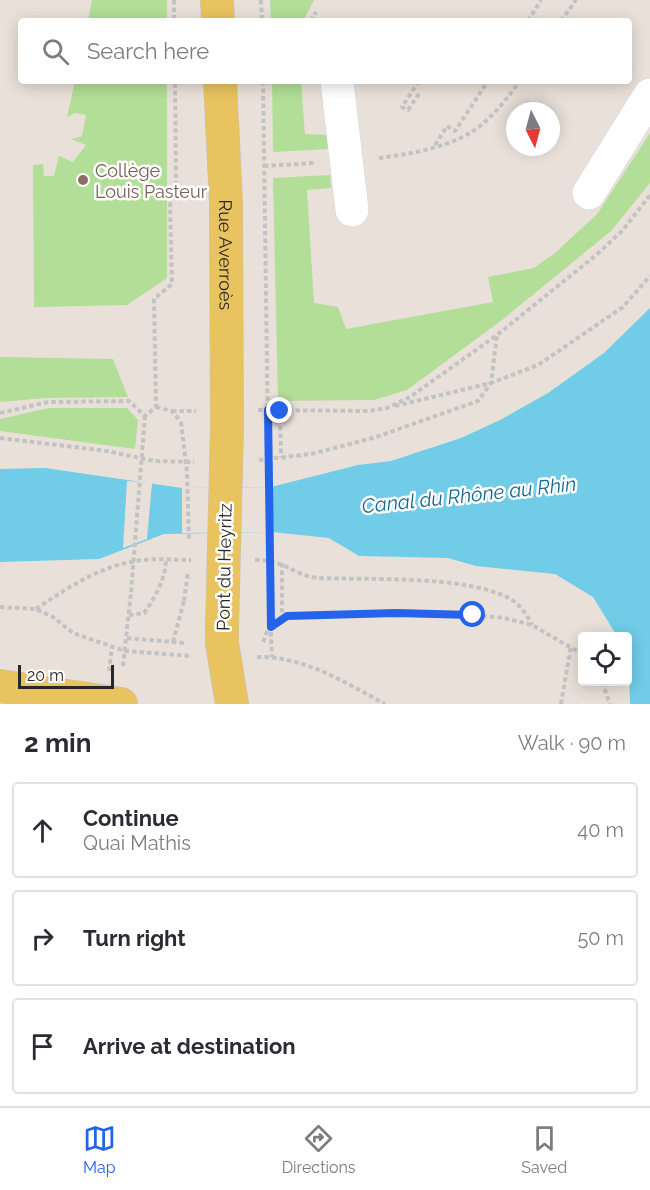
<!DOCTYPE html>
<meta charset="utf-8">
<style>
:root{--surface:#fff;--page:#f2f2f3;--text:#2b2b33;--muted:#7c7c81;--line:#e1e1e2;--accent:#2563eb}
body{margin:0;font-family:Raleway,sans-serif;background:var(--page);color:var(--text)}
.controls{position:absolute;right:18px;bottom:18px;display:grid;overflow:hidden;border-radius:6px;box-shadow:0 3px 15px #0003}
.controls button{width:54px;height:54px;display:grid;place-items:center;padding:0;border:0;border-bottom:2px solid var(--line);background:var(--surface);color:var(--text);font:30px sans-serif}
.compass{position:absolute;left:506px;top:102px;width:54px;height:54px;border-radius:50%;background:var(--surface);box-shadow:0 3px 15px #0003;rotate:174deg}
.scale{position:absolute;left:18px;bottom:15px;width:96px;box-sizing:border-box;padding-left:6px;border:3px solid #272727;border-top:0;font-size:16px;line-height:21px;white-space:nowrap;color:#272727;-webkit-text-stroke:4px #fff;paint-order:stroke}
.stop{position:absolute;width:18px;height:18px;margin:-14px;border:4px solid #2563eb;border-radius:50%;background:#fff}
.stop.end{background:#2563eb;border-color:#fff;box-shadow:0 2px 6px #0008}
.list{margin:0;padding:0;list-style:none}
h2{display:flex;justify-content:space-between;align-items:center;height:78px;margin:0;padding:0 24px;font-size:26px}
h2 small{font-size:20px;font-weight:400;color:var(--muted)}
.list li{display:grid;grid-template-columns:39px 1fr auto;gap:18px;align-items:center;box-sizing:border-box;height:96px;margin:0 12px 12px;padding:0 12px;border:2px solid var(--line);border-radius:6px}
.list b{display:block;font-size:22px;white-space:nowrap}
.list p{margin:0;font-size:20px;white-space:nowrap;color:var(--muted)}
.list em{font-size:20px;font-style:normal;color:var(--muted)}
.icon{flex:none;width:33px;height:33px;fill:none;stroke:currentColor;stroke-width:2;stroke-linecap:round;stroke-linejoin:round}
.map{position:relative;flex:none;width:650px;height:704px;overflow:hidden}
.search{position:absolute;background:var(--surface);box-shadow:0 3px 15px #0003;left:18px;right:18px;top:18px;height:66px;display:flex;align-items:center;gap:15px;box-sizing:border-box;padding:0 21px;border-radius:6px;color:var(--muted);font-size:22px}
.sheet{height:402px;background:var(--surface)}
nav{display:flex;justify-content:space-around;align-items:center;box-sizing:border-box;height:84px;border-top:2px solid var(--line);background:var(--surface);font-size:16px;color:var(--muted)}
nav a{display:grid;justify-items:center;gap:3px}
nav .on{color:var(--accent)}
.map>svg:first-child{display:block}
</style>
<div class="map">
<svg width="650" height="704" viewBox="0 0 650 704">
<rect width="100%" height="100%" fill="#e9e1d9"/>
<!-- green -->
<g fill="#b2de97">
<polygon points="92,0 167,0 167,21 88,21"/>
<polygon points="270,0 314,0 303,21 271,21"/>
<polygon points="75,81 167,81 167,278 127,305 34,307 33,165 43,164 44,176 54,176 59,156 73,162 86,145 71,139 82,136 86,115 75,113 67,117"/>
<polygon points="272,81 301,81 305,134 328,135 328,149 273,152"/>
<polygon points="650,133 650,183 611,231 502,320 407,390 374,400 278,401 273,178 330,175 331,188 307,190 314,303 338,307 346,329 493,302 488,277 534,268 555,253 598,213"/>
<polygon points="0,357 113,359 128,397 47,398 0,402"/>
<polygon points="49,408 127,408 138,420 135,449 0,431 0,419"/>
</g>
<!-- water -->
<polygon fill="#70cce7" points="650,308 650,704 630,704 628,636 617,636 593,597 555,574 476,566 448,558 359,556 329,538 272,532 164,534 99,559 0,562 0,469 45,468 182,488 271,487 358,465 391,461 461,438 500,420 548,393 604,353"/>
<!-- pier -->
<g fill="#e9e1d9">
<polygon points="127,481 152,483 147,539 123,548"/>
<polygon points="272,487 272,532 182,533 182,488"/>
</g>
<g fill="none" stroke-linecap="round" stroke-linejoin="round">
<!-- minor casing -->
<g stroke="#ced2df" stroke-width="34">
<g id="minor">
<polyline points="337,81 352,210"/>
<polyline points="589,193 650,95"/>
</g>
</g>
<!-- major casing -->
<g stroke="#c3c3c3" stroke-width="34">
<g id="major">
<polyline points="217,0 218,21"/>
<path id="s1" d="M220 81 226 202 227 428"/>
<polyline points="222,628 222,643 232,704"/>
<polyline points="0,686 121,704"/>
</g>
</g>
<!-- path -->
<g stroke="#c3c3c3" stroke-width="4" stroke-dasharray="4.5 3" stroke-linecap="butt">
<polyline points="174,0 174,21"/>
<polyline points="261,0 262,21"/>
<polyline points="311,21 316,12"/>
<polyline points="528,21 541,0"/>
<polyline points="561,21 576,0"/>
<polyline points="263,81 268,436"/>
<polyline points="419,94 408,110 402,107 419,81"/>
<polyline points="435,145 447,126 455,131 488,81"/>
<path d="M379 158C410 154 454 147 480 126 496 113 508 97 520 81"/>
<polyline points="264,166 314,163"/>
<polyline points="395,406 491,383 538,365 623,307 650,276"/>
<polyline points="156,407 172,411 181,422"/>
<polyline points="258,410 368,411 387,408 410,397 497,335 595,256 622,231 650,195"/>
<polyline points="172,411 196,411"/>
<polyline points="280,411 281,457"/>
<polyline points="0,413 48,402 129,401 145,416 156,407 154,299 172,284 170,205 176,186 175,81"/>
<polyline points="0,438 107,451 154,461 194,462"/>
<polyline points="259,460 311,454 373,438 478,401 491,383 497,335"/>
<path d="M255 560C286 560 291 574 317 578 369 580 464 575 509 598 520 604 527 615 532 625"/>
<polyline points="282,563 282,618"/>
<polyline points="0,607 36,609 53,617 73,633 125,651 192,656"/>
<path d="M36 609C70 586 103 564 144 560 160 558 175 560 191 560"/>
<path d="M129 615 144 613C155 598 166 578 166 559"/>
<polyline points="270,617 272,657"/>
<polyline points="127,638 185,643"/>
<polyline points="173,642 184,601"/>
<polyline points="263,642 268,629 287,616 396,613 473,615 504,618 532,625 582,654"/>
<path d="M257 657C304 656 344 682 385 704"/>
<polyline points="123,666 131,592"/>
<polyline points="109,671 112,647"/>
<polyline points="602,682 610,704"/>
<polyline points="561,704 571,646"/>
</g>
<!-- minor -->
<use href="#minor" stroke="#fff" stroke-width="33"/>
<!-- major -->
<use href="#major" stroke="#e8c35f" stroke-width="33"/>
<!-- major-bridge casing -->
<g stroke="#c3c3c3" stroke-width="34" stroke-linecap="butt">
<polyline id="major-bridge" points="222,628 227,428"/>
</g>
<!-- path-bridge -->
<g stroke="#c3c3c3" stroke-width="4" stroke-dasharray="4.5 3" stroke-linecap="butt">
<polyline points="181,422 187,472 189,541"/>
<polyline points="268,436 270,617"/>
<polyline points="131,592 145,416"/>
<polyline points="184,601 188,572"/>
</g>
<!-- major-bridge -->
<use href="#major-bridge" stroke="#e8c35f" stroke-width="33"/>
</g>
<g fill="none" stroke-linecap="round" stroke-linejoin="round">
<!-- route -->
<polyline stroke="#2563eb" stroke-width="8" points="280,411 268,410 271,627 287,616 396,613 473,615"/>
</g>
<!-- markers -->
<circle fill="#8d6e63" stroke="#fff" stroke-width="2" cx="83" cy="180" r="6"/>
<g text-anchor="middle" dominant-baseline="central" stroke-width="5" stroke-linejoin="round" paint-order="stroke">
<!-- education labels -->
<g font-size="18" fill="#785e54" stroke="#fff" text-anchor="start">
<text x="95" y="170">Collège<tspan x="95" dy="21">Louis Pasteur</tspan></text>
</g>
<!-- street labels -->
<g font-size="18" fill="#272727" stroke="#fff">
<text stroke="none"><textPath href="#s1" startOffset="174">Rue Averroès</textPath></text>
<text transform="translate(224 567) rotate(-89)">Pont du Heyritz</text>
</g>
<!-- water labels -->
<g font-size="20" font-style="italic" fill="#14688e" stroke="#fff">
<text transform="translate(469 495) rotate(-6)">Canal du Rhône au Rhin</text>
</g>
</g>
</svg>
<div class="controls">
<button><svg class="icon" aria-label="locate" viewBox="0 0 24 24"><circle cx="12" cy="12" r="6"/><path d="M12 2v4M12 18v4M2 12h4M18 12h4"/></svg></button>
</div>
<svg class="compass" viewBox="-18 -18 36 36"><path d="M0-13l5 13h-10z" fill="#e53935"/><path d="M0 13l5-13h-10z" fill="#7c7c81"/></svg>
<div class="scale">20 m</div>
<div class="stop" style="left:473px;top:615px"></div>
<div class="stop end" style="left:280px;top:411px"></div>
<div class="search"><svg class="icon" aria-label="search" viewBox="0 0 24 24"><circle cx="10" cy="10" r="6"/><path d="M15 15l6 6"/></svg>Search here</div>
</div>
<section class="sheet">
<h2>2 min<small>Walk · 90 m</small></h2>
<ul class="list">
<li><svg class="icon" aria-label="ahead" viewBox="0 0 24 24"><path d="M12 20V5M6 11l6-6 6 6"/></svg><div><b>Continue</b><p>Quai Mathis</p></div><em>40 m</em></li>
<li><svg class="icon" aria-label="right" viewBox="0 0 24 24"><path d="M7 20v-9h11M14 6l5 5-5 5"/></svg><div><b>Turn right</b></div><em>50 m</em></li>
<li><svg class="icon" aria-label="arrive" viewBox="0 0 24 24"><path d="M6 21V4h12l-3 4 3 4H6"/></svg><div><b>Arrive at destination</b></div></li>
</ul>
</section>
<nav>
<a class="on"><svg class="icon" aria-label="map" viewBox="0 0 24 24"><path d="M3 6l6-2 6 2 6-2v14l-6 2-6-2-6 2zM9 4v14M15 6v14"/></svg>Map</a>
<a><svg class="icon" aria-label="directions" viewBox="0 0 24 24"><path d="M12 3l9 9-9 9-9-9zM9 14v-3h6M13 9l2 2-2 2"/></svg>Directions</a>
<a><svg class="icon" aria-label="saved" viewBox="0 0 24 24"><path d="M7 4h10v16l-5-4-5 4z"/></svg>Saved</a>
</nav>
